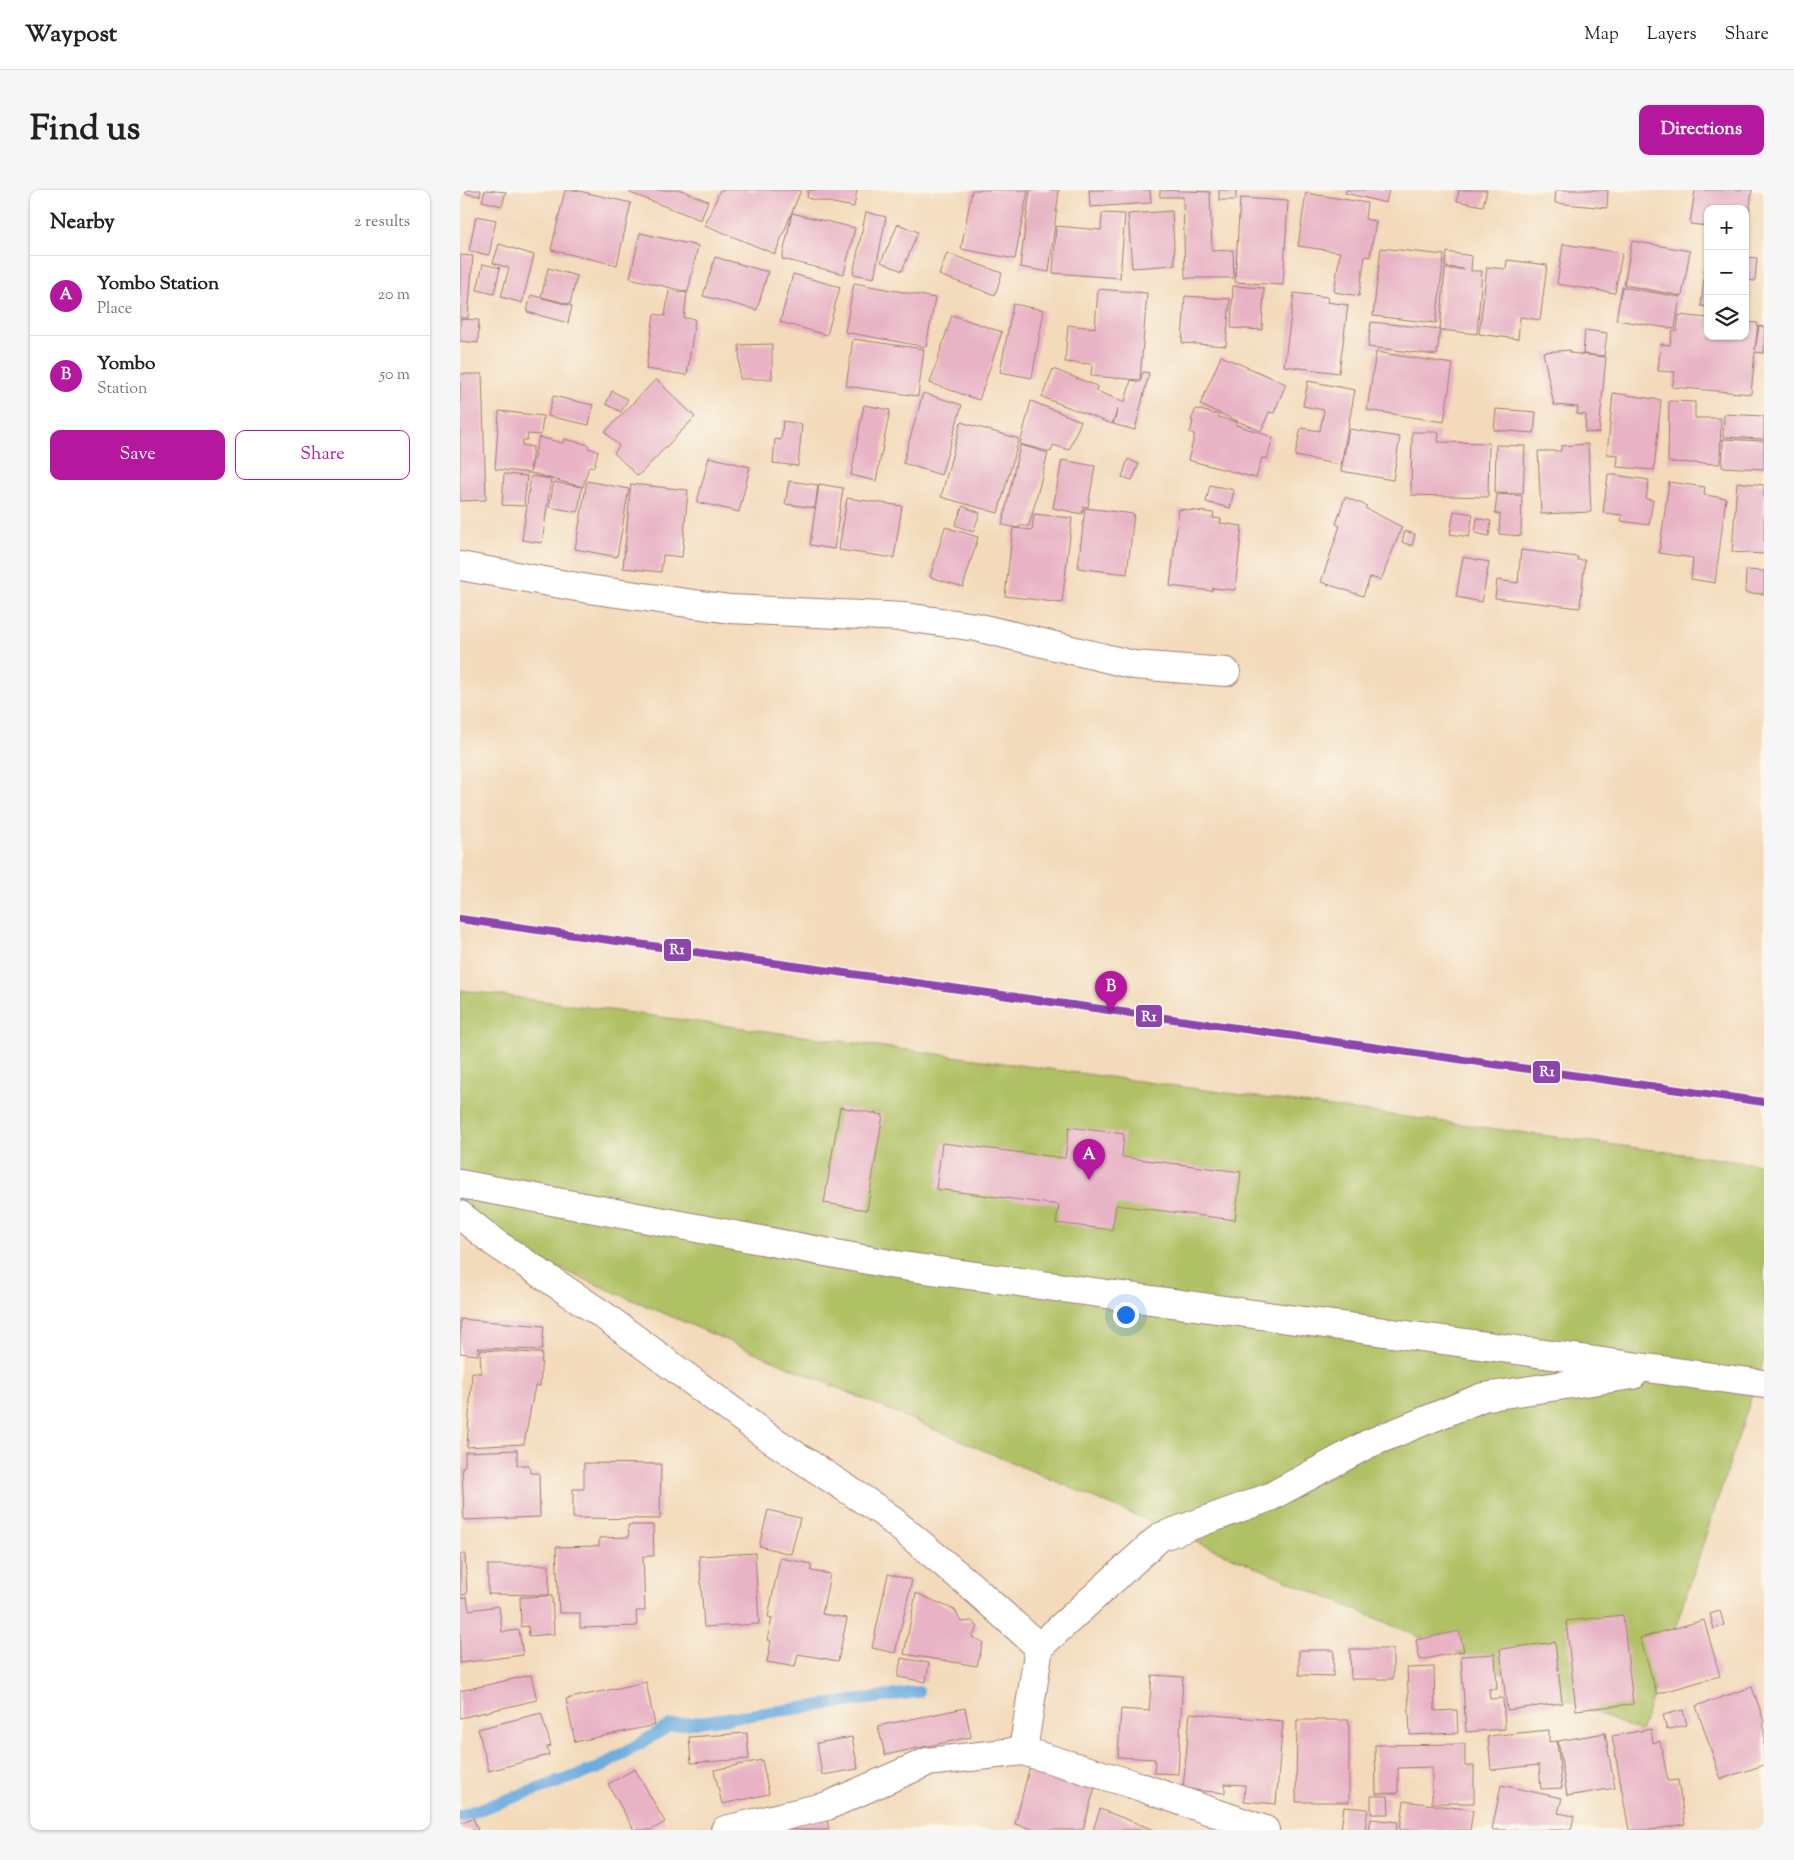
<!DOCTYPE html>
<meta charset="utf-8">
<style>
:root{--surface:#fff;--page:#f6f6f6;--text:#222;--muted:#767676;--line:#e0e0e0;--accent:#b5179e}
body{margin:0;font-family:"Sorts Mill Goudy",serif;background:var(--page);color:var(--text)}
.controls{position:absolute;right:15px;top:15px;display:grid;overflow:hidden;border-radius:10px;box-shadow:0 1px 4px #0004}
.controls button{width:45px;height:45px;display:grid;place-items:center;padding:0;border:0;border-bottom:1px solid var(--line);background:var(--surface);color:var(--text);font:25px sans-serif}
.you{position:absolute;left:665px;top:1124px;width:18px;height:18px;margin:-12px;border:4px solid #fff;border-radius:50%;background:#1a73e8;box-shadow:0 0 0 8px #1a73e833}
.badge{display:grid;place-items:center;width:32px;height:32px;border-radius:50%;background:var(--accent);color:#fff;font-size:16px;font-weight:700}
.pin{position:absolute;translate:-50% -41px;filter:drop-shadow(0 1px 2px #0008)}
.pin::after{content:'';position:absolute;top:26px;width:18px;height:15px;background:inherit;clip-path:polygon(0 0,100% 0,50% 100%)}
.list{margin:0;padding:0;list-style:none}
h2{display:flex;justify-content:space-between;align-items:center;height:65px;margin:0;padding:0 20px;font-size:21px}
h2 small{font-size:16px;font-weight:400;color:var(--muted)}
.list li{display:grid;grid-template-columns:32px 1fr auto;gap:15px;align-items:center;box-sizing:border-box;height:80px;padding:0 20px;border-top:1px solid var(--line)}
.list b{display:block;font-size:19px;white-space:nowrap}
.list p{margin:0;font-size:16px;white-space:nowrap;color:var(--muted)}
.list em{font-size:16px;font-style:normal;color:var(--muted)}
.actions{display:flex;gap:10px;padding:15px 20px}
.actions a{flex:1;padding:11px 0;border:1px solid var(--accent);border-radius:10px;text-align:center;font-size:18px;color:var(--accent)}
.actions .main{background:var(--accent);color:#fff}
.icon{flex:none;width:28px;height:28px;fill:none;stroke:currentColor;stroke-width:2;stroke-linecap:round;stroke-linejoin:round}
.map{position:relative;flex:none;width:1304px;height:1640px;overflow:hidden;border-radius:10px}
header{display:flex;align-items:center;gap:30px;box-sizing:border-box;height:70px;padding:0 25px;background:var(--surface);border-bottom:1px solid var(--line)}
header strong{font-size:24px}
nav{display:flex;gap:28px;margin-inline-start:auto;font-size:18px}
.intro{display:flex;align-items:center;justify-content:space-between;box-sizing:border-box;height:120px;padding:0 30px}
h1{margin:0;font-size:35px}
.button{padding:12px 22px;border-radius:10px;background:var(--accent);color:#fff;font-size:18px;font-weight:700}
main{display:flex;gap:30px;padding:0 30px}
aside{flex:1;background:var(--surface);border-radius:10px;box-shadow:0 1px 4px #0004}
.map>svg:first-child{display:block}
</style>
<header>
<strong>Waypost</strong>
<nav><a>Map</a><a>Layers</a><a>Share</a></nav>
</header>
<div class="intro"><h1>Find us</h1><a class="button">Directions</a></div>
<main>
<aside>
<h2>Nearby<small>2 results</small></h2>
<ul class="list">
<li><span class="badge">A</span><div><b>Yombo Station</b><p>Place</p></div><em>20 m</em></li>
<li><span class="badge">B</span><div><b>Yombo</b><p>Station</p></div><em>50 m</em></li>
</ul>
<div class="actions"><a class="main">Save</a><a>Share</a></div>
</aside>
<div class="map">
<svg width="1304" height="1640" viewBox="0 0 1304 1640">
<rect width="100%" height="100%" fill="#fbf7ec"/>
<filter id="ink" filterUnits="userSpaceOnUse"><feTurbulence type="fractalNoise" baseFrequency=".02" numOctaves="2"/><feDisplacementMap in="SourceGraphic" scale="10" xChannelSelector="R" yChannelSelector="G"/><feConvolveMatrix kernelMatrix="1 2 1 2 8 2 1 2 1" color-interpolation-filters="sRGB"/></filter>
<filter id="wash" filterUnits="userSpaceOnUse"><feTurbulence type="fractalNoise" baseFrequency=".0096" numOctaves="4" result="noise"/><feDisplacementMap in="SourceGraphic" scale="20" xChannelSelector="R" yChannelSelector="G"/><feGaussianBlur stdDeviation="1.12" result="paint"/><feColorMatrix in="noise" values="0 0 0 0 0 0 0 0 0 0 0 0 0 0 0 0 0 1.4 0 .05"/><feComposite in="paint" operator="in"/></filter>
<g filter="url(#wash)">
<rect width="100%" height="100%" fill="#f3daba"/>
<!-- green -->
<polygon fill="#b0c165" stroke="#7d7048" points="0,800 1304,975 1304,1169 1181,1542 0,1036"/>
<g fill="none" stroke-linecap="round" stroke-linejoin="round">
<!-- stream -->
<polyline stroke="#6dace0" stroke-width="12" points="0,1626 139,1578 209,1536 458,1502"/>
</g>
<g id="blocks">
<!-- building -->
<g fill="#e8b3c5">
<polygon points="6,0 21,0 20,6 6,4"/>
<polygon points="25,0 46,2 42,16 22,11"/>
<polygon points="105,0 115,0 171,13 157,75 91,60"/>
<polygon points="171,0 221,0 248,11 241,30 170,3"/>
<polygon points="260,0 341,0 315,64 245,35"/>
<polygon points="348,0 397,0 394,17 347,8"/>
<polygon points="512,0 568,0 555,69 501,59"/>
<polygon points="570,0 599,0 589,82 560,77"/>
<polygon points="629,0 690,0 691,13 630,17"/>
<polygon points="700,0 750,2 752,61 773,60 774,88 725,88 723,7 700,7"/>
<rect x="759" y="0" width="17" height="10"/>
<polygon points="886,0 929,0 926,13 885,3"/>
<polygon points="999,0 1027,0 1023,16 997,11"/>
<polygon points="1096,0 1148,0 1147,18 1095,13"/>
<polygon points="1235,0 1292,0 1287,42 1285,41 1285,19 1248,19 1248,36 1230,34"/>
<polygon points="846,3 907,13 905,29 916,31 910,67 905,66 899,106 874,102 880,62 838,56"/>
<polygon points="780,8 828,11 823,95 775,92"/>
<polygon points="712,21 715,75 672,78 668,24"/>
<polygon points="406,22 426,27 414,88 393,84"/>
<polygon points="332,23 395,38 384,84 322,69"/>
<polygon points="642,23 665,24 660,88 593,83 596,36 641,40"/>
<polygon points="16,26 36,30 29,65 9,61"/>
<polygon points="438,34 458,42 442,81 421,72"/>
<polygon points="180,43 238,56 228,102 170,88"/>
<polygon points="1172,51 1230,61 1222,106 1164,95"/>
<polygon points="39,54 74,65 62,113 41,107 49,78 33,73"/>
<polygon points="1103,54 1162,63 1155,103 1097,94"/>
<polygon points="921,58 984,65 976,133 913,126"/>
<polygon points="987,62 1012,66 1011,81 1022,81 1017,144 980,140 985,79 1004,79 985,77"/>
<polygon points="487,63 542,83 535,105 479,85"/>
<polygon points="0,65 13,66 8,128 0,128"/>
<polygon points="255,67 308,82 297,120 243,106"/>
<polygon points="1285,67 1297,68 1295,91 1285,90"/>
<polygon points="1246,68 1248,68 1248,117 1241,116"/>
<polygon points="1047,70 1087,75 1080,130 1060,127 1058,149 1019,144 1027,77 1046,79"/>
<polygon points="23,74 40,78 34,104 17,100"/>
<polygon points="88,78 117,86 110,114 81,107"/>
<polygon points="333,84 380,97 367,145 320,132"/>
<polygon points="394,93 475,108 466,157 385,142"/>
<polygon points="773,96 804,98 802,140 771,138"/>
<polygon points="1162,97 1220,107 1215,139 1156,130"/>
<polygon points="638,99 687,103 680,190 631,186 632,174 605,172 608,135 635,138"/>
<polygon points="209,100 227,103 224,128 235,129 227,185 186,179 194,124 205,126"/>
<polygon points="834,103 868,107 867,112 888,115 879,183 824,176"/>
<polygon points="71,105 112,116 108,133 67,122"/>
<polygon points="725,106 770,109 766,156 722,153"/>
<polygon points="553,114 584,120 572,188 540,182"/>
<polygon points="492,125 542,142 519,210 470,193"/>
<polygon points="1219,125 1248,128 1248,146 1285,146 1285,132 1298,133 1295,160 1299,136 1304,137 1304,163 1295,162 1291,204 1212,197 1215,182 1198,181 1201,154 1210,155 1212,141 1217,141"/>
<polygon points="0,129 19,130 18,153 0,151"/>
<polygon points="911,132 980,139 977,165 908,157"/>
<polygon points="1125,140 1147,143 1144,166 1123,164"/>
<polygon points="393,149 464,159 458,206 386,196"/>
<polygon points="312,154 312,189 280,189 279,155"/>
<polygon points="1110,160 1110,163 1146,167 1139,243 1125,242 1126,225 1117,224 1118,217 1094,215 1083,162"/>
<polygon points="916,162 993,174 984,232 907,220"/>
<polygon points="761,166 826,194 814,223 809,222 801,241 740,215"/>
<polygon points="593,179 637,196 636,201 665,212 671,190 680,192 683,182 689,183 675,240 653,234 658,219 652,234 582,207"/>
<polygon points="0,184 22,184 26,310 0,311"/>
<polygon points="196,189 235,227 178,286 154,263 159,256 145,242"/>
<polygon points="848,191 895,200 881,275 835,266 841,238 860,241 864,220 843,216"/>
<polygon points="152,201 168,209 161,222 146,214"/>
<polygon points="463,203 502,215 481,285 443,273"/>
<polygon points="1153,203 1201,210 1194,280 1157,277 1158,265 1147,264"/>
<polygon points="93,206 133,215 129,235 88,226"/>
<polygon points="571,211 621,231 609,260 593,255 591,262 560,254"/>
<polygon points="1209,211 1235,212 1235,228 1261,228 1260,274 1208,272"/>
<polygon points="404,215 430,220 416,291 391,285"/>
<polygon points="736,219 759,225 758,227 777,232 776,235 813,247 807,269 802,268 796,288 728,270 734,248 734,245 730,243 733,231 731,230"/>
<polygon points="1036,219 1076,222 1074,243 1034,240"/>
<polygon points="39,221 83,226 81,245 68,244 67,250 63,250 62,255 73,257 70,283 35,279"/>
<polygon points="1264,224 1304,226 1304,249 1263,247"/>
<polygon points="323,231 342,234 338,276 313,273 315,249 321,250"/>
<polygon points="501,232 559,249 538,323 481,307"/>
<polygon points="889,239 940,247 933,290 881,281"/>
<polygon points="952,242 979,242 978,252 1029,253 1028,307 951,305"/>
<polygon points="79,247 103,253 104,249 113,251 129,255 128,258 138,261 134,277 129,276 123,297 70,283"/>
<polygon points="1263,249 1304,251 1304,279 1262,277"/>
<polygon points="1128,254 1131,322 1081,324 1078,261 1101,261 1101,256"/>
<polygon points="560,255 588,263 569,336 559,336 559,338 542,335"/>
<polygon points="1036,255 1065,256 1063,304 1035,303"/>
<polygon points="249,267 290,277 279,322 237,312"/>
<polygon points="668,269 679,274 672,290 662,287"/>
<polygon points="602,270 635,276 628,317 624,316 622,324 593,318"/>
<polygon points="44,284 67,286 64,316 42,315"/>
<polygon points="1148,284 1189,290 1186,309 1193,310 1189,335 1161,331 1162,325 1143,323"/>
<polygon points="71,286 91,289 82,353 62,350"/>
<polygon points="127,291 169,299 157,367 115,359"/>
<polygon points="329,291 358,295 355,318 325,314"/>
<polygon points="94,292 122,297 118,322 89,317"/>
<polygon points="1209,292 1245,297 1244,305 1266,308 1255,393 1231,389 1233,368 1199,363"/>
<polygon points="1277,292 1304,295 1304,364 1272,362"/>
<polygon points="171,294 228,300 222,367 203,365 201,382 163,378"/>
<polygon points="359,294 383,298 374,359 350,355"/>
<polygon points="750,295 774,300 770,318 746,312"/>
<polygon points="1037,304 1062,306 1061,346 1039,344 1040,324 1035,323"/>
<polygon points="885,307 907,316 905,318 942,337 921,390 910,387 903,406 861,392 880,336 876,334"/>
<polygon points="387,308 442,316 434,368 379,360"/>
<polygon points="503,316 520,323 513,342 495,335"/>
<polygon points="625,318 674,324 667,384 618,378"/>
<polygon points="719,319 754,323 753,328 761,329 760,333 782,336 775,400 753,398 752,401 710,396"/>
<polygon points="994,321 1013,324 1009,347 990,344"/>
<polygon points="574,324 612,328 602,413 545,406 553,338 572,340"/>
<polygon points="1017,328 1031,331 1029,346 1015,343"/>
<polygon points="485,337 518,347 503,397 470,387"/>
<polygon points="945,341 955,344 952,356 942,352"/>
<polygon points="1061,360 1118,367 1117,370 1125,370 1120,418 1035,408 1037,390 1058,393"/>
<polygon points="1003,367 1029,372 1022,412 996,407"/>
<polygon points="1286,380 1304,381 1304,404 1285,403"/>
<polygon points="380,917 423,925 407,1020 364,1013"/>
<polygon points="609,937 664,944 662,967 781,982 775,1030 656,1015 652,1040 596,1033 599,1015 476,999 482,953 605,968"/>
<polygon points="0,1129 84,1136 82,1160 18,1158 18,1165 0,1163"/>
<polygon points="20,1160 82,1163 80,1196 75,1196 64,1254 7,1257 12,1182 21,1183"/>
<polygon points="57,1260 57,1275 69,1275 70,1283 79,1283 80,1327 4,1330 2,1277 5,1276 5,1262"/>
<polygon points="124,1273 201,1274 200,1329 113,1328 113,1299 124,1299"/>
<polygon points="308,1320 340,1328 331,1364 299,1356"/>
<polygon points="168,1335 193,1335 194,1366 183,1366 185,1421 176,1421 177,1436 120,1438 120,1423 99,1423 96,1357 139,1356 139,1348 169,1347"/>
<polygon points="295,1363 299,1434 244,1437 239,1366"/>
<polygon points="0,1364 5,1364 7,1404 0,1405"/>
<polygon points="320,1368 351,1374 351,1381 370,1384 362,1424 387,1428 378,1471 338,1464 335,1477 307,1472 311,1451 307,1450 312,1428 308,1427"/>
<polygon points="28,1375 89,1375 89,1405 28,1404"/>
<polygon points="428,1384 452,1390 435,1463 412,1458"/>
<polygon points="456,1403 495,1420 501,1432 512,1431 518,1437 512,1447 523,1452 517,1476 444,1464"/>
<polygon points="92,1406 94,1444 69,1446 68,1436 61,1437 60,1407"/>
<polygon points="7,1407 9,1420 39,1416 42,1442 59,1440 63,1465 0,1473 0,1408"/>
<polygon points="1260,1421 1264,1435 1254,1439 1250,1424"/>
<polygon points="1163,1425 1173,1514 1116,1520 1106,1431"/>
<polygon points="1244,1430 1260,1486 1197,1504 1180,1448"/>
<polygon points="999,1441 1004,1461 960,1470 956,1450"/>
<polygon points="1095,1452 1102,1513 1047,1520 1040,1459"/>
<polygon points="890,1459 933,1459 933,1489 891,1489"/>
<polygon points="839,1460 874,1460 873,1486 839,1485"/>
<polygon points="1035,1464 1037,1499 1029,1499 1030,1509 1043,1508 1045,1539 1006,1542 1001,1466"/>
<polygon points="441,1468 469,1473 466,1492 438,1487"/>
<polygon points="974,1477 975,1521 997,1520 998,1543 950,1545 947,1478"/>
<polygon points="71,1485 77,1510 0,1528 0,1501"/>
<polygon points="692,1485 723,1487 718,1584 694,1583 695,1569 658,1567 661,1519 689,1521"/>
<polygon points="186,1492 195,1535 115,1552 106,1509"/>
<polygon points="1292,1497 1304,1531 1304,1575 1261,1589 1236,1516"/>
<polygon points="505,1518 511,1547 425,1565 418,1536"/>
<polygon points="1223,1520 1227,1535 1207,1540 1203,1525"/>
<polygon points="81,1523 91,1556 87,1557 89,1565 29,1581 18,1539"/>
<polygon points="730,1523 823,1531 816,1614 784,1611 785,1595 765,1594 765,1603 723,1599"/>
<polygon points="837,1530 889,1530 889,1612 836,1612"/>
<polygon points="1191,1539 1193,1553 1200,1551 1208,1591 1218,1590 1225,1634 1191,1640 1169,1640 1152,1546"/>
<polygon points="1089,1540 1089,1552 1097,1551 1102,1598 1081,1599 1079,1575 1031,1580 1028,1546"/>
<polygon points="287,1543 289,1569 231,1573 229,1547"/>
<polygon points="1145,1543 1155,1598 1107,1606 1098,1551"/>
<polygon points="392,1547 398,1579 362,1585 357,1553"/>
<polygon points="1005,1554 1005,1576 1014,1576 1014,1613 972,1613 972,1577 938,1578 938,1603 916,1604 915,1555"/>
<polygon points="302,1570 309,1604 262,1614 254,1580"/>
<polygon points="571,1572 637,1590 623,1640 576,1640 555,1634"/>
<polygon points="175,1579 205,1632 191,1640 174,1640 148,1594"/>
<polygon points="1041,1595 1102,1608 1098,1623 1114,1626 1111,1640 1032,1640"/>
<polygon points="911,1606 928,1606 929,1624 911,1624"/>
<polygon points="944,1611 1013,1620 1010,1640 940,1640"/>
<polygon points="884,1617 908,1619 905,1640 881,1640"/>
<polygon points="640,1619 694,1640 633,1640"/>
<polygon points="13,1628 18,1640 0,1640 0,1633"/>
<polygon points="911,1629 938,1632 937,1640 909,1640"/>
<polygon points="367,1630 369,1640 331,1640 330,1636"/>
</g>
</g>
</g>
<g filter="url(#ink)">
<use href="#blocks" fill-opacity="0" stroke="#9e7c72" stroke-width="1"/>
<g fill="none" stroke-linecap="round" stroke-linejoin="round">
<!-- minor casing -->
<g stroke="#9e7c72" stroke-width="30">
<g id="minor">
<polyline points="0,376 128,399 270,419 445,427 516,437 674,475 766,482"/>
<polyline points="0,994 435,1075 1304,1194"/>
<polyline points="0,1025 35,1053 143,1125 305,1245 422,1322 510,1395 579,1457"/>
<polyline points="563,1561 579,1457 700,1347 810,1307 908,1254 1023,1207 1173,1185"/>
<polyline points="265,1640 367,1616 467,1572 563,1561 672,1594 805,1640"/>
</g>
</g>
<!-- minor -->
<use href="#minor" stroke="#fff" stroke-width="28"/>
<!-- rail-1 casing -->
<g stroke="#fbf7ec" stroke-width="11">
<polyline id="rail-1" points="0,729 1304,912"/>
</g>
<!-- rail-1 -->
<use href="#rail-1" stroke="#8e44ad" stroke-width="8"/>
</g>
</g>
<g stroke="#fbf7ec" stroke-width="2">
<rect x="203" y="748" width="29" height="24" rx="5" fill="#8e44ad"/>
<rect x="675" y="814" width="28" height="24" rx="5" fill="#8e44ad"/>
<rect x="1072" y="870" width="29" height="24" rx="5" fill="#8e44ad"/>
</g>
<g font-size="14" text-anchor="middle" font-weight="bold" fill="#fff">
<text x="217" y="764">R1</text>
<text x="689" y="831">R1</text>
<text x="1087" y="886">R1</text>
</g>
</svg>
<div class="controls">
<button>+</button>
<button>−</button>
<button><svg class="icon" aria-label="layers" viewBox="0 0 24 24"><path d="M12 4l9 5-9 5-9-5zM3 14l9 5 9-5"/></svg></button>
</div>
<div class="you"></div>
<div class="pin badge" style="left:629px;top:990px">A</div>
<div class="pin badge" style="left:651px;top:822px">B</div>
</div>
</main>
